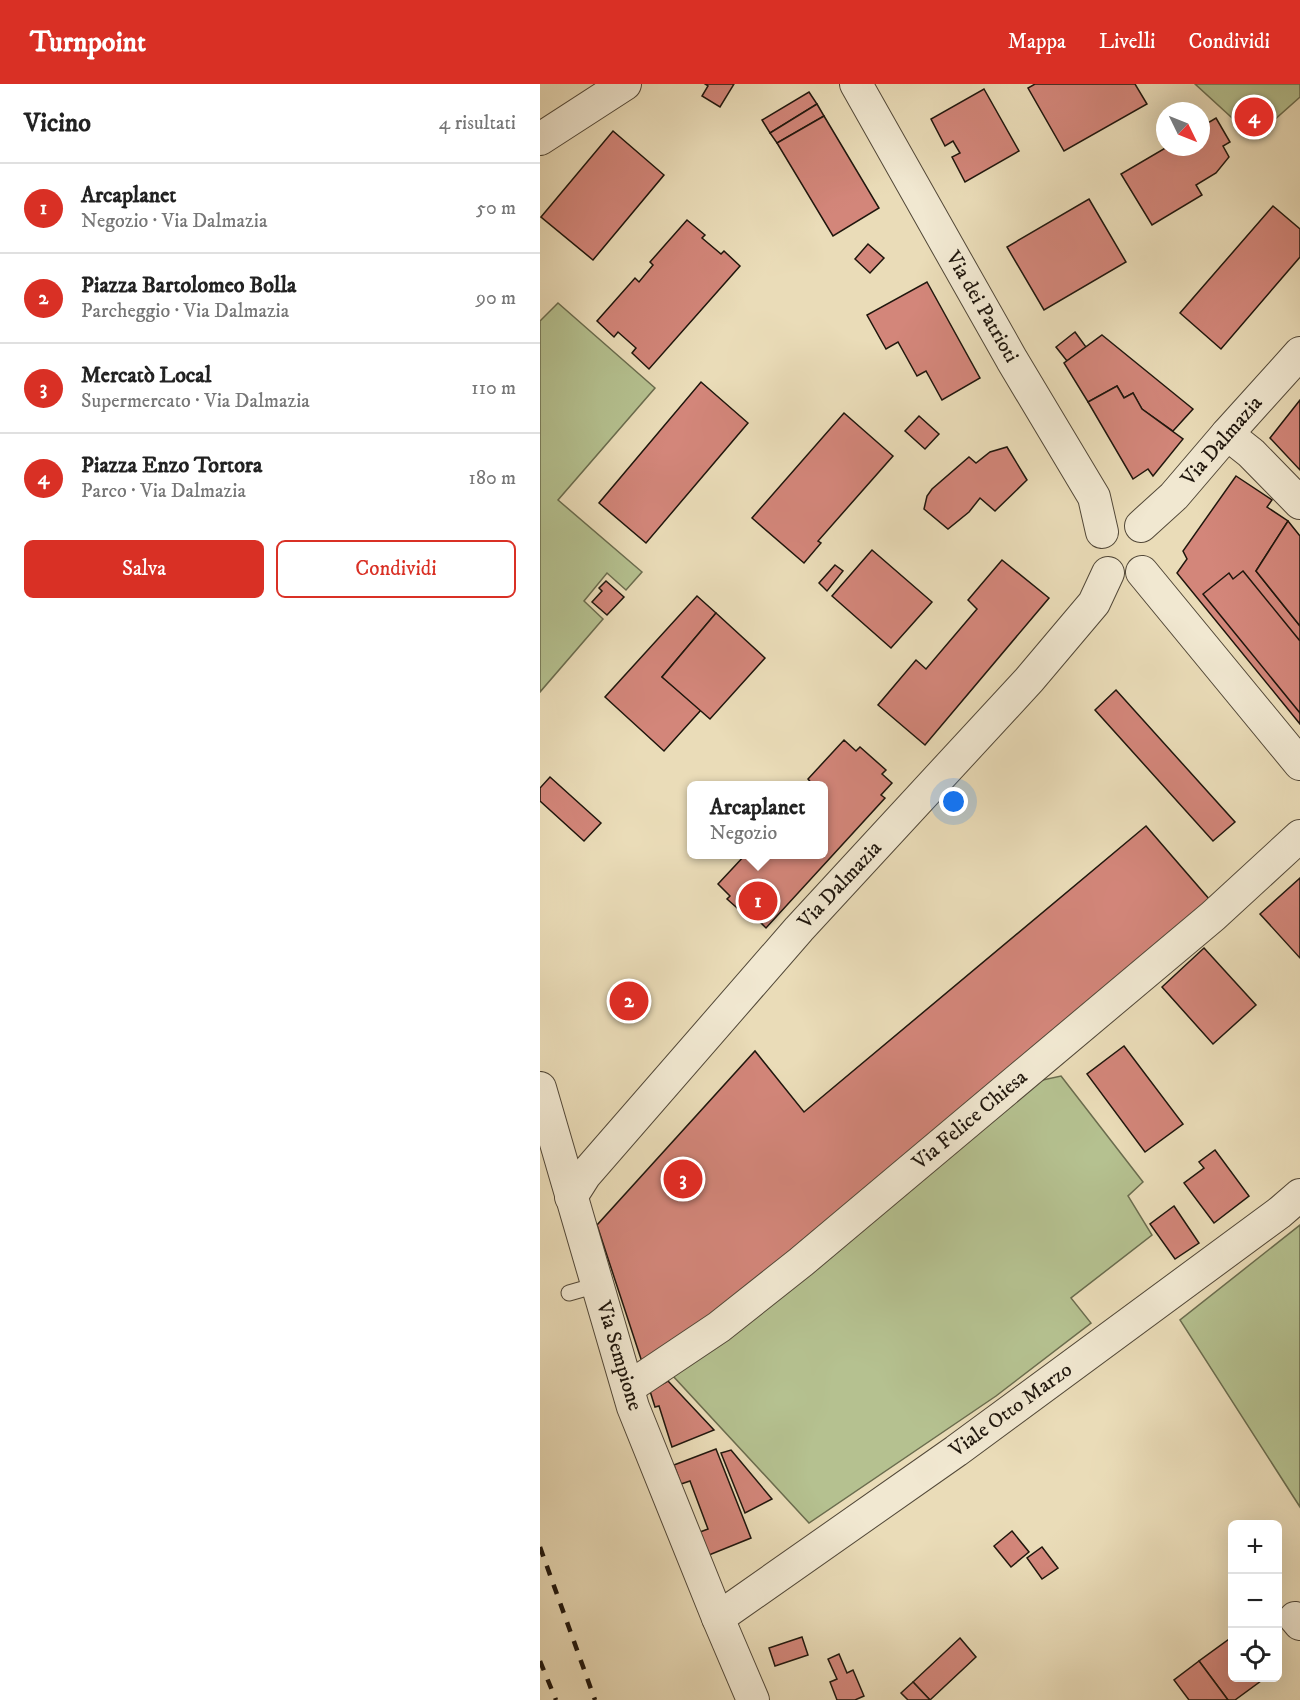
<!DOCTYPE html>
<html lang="it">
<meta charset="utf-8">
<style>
:root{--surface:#fff;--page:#f2f2f2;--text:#222;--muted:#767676;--line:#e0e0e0;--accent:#d93025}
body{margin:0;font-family:"IM FELL DW Pica",serif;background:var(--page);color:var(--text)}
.controls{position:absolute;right:18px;bottom:18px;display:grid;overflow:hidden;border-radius:9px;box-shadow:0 6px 24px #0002}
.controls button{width:54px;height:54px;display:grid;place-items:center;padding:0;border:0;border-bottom:2px solid var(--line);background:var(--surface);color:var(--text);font:30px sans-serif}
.compass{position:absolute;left:616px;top:18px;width:54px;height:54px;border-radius:50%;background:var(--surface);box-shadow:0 6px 24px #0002;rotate:133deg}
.you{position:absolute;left:414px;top:718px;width:21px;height:21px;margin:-15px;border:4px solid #fff;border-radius:50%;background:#1a73e8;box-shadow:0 0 0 9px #1a73e833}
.badge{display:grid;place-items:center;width:39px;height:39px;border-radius:50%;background:var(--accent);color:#fff;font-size:20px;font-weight:700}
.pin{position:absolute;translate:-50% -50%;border:3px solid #fff;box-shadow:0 2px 6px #0006}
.popup{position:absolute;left:147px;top:697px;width:141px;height:78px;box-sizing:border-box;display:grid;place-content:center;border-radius:9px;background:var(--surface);filter:drop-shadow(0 2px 4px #0005);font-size:20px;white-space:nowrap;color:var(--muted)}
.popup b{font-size:22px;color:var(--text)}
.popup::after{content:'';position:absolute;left:50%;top:100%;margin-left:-12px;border:12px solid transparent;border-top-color:var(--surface)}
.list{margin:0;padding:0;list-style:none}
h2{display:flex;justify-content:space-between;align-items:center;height:78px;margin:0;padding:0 24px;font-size:26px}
h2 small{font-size:20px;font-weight:400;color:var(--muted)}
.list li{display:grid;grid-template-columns:39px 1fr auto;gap:18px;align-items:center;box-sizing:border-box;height:90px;padding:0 24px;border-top:2px solid var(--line)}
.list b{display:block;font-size:22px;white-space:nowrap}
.list p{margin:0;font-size:20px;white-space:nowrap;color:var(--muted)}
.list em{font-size:20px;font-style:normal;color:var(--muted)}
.actions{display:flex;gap:12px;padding:18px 24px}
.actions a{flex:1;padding:14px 0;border:2px solid var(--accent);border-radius:9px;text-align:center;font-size:21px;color:var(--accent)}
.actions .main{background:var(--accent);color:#fff}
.icon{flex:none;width:33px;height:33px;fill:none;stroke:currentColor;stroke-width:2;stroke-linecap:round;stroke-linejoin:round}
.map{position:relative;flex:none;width:760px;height:1616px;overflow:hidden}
header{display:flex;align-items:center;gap:36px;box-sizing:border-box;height:84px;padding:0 30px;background:var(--accent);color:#fff}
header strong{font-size:28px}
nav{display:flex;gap:33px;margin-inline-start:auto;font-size:21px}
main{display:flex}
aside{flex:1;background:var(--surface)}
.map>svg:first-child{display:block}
</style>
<header>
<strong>Turnpoint</strong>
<nav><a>Mappa</a><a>Livelli</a><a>Condividi</a></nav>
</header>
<main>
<aside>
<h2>Vicino<small>4 risultati</small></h2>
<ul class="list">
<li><span class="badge">1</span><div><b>Arcaplanet</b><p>Negozio · Via Dalmazia</p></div><em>50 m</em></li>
<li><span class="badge">2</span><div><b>Piazza Bartolomeo Bolla</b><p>Parcheggio · Via Dalmazia</p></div><em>90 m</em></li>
<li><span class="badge">3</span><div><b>Mercatò Local</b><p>Supermercato · Via Dalmazia</p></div><em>110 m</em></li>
<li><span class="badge">4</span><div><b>Piazza Enzo Tortora</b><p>Parco · Via Dalmazia</p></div><em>180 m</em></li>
</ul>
<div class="actions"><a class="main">Salva</a><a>Condividi</a></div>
</aside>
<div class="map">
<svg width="760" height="1616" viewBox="0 0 760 1616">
<rect width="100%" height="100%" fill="#eadcb8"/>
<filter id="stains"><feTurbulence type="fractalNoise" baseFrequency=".00333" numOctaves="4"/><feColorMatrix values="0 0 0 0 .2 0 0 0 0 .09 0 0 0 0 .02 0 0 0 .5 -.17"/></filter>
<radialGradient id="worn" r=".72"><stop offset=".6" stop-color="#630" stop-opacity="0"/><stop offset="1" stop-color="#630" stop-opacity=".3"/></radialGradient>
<!-- green -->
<g fill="#b5c190" stroke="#6a6c4e" stroke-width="1.5">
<polygon points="655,0 760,0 760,13 714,54"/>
<polygon points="18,219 115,304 18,416 102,488 86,506 67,489 44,517 63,535 0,608 0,237"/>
<polygon points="521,992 603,1098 588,1112 612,1151 531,1214 551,1239 456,1312 269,1439 133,1292 489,999"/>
<polygon points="760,1141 760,1423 640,1236"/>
</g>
<!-- building -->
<g fill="#d3867a" stroke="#1f160d" stroke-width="1.5">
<polygon points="165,0 194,0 180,23 162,12 168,2"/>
<polygon points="495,0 595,0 607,20 524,67 488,4"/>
<polygon points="444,5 479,67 425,98 412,73 420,69 413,57 405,62 391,35"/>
<polygon points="269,8 277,20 230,49 222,36"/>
<polygon points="277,20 284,32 237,59 230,49"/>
<polygon points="284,32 339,124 293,152 237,59"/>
<polygon points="676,34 690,58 683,62 689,73 676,89 656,101 662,111 612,141 581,90 627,63 661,63 661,43"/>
<polygon points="73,47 124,91 53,176 1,133"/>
<polygon points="549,115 586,178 504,226 467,163"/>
<polygon points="733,122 760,145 760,173 681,265 640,229"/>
<polygon points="147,136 165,151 162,154 181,170 184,167 200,182 109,285 92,269 96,264 78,248 74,253 57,237 95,194 99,198 113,181 110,178"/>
<polygon points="328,160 344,174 330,189 315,175"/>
<polygon points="387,198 440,294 402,316 386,287 377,292 358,258 346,265 327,231"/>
<polygon points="535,248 546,263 527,277 516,263"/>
<polygon points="562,251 653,325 633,347 602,325 593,309 584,314 577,302 548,318 524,279"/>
<polygon points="161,298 208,339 106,459 59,419"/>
<polygon points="577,302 584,314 593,309 602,325 643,355 613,392 608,385 593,395 548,318"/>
<polygon points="760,316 760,386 730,354"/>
<polygon points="304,329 353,372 278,457 281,459 264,479 212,434"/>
<polygon points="379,332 399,350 385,365 365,347"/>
<polygon points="467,363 487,396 455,427 440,414 429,428 408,445 384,425 387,412 392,405 429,373 436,379 450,368"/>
<polygon points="696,392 732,416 727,423 748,437 716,487 760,542 760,640 637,489 647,475 643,467"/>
<polygon points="748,437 760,452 760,542 716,487"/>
<polygon points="332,466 392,518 351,564 292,512"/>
<polygon points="462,476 509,514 385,661 338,621 376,576 386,585 437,525 428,516"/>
<polygon points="295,481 303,487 287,507 279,499"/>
<polygon points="703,487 760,557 760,629 663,510 689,489 693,495"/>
<polygon points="66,497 84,513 67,531 52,518 62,507 59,504"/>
<polygon points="157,512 176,529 122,593 161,626 124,667 65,613"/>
<polygon points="176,529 225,574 170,635 122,593"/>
<polygon points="576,606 695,738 673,757 555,626"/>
<polygon points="304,656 316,667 320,663 346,686 342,690 352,699 341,711 345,714 226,844 216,834 213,838 187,815 190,812 178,800 206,770 225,770 228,773 230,770 284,770 284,702 274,702 268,695"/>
<polygon points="10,693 61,739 44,757 0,717 0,704"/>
<polygon points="606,742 670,816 141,1258 103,1281 57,1141 215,967 264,1028"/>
<polygon points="760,794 760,874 720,830"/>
<polygon points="664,864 716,921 673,960 622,903"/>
<polygon points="584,962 643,1040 605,1068 547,990"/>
<polygon points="675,1066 709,1112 674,1139 644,1099 664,1084 659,1078"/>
<polygon points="634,1122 659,1159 635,1175 610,1140"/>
<polygon points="128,1297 174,1346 132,1363 119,1322 115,1323 110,1307"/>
<polygon points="176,1365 211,1454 169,1471 160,1448 168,1445 150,1397 141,1400 134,1381"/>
<polygon points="191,1366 232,1415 205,1429 181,1369"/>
<polygon points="472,1447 489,1468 471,1483 454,1462"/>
<polygon points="502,1463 518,1484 502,1495 487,1474"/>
<polygon points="262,1553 268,1571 235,1582 229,1564"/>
<polygon points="692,1553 692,1594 725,1594 695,1616 688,1616 659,1577"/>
<polygon points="420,1554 436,1573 390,1616 373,1598"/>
<polygon points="299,1570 307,1589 313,1586 324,1612 315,1616 297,1616 290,1598 297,1595 288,1575"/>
<polygon points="659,1577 688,1616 649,1616 634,1596"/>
<polygon points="373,1598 390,1616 368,1616 361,1609"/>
</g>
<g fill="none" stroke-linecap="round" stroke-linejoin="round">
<!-- lane casing -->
<g stroke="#524838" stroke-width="17">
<polyline id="lane" points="29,1209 57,1201"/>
</g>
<!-- street casing -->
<g stroke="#524838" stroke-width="34">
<g id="street">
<polyline points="316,0 472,276 554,413 562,448"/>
<polyline points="0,55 85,0"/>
<polyline points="687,350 711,369 760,419"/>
<polyline points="601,442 634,412 687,350 760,269"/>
<polyline points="602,488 760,680"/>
<polyline points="0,1004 93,1323 178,1534 213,1616"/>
<polyline points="31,1113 45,1091 259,845 489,596 554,519 568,489"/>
<polyline points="88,1304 179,1243 261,1178 673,832 760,752"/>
<polyline points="178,1534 416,1367 739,1129 760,1111"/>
<polyline points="755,1534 760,1540"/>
</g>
</g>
<!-- lane -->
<use href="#lane" stroke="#f1e8d1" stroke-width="15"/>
<!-- street -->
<use href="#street" stroke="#f1e8d1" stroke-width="32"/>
<!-- rail -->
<g stroke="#1f160d" stroke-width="4.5" stroke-dasharray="10 10" stroke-linecap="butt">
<polyline points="0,1463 55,1616"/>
<polyline points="0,1577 16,1616"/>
</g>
</g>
<g text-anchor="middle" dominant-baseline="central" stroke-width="5" stroke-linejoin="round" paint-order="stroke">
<!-- street labels -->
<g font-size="21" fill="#1f160d" stroke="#f1e8d1">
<text transform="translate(442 223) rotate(60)">Via dei Patrioti</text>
<text transform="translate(682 357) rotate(-49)">Via Dalmazia</text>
<text transform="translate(300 801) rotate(-47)">Via Dalmazia</text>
<text transform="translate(430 1036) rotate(-40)">Via Felice Chiesa</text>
<text transform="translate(79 1272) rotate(73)">Via Sempione</text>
<text transform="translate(471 1326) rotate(-36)">Viale Otto Marzo</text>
</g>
</g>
<rect width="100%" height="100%" filter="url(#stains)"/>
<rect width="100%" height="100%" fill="url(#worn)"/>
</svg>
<div class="controls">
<button>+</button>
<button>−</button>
<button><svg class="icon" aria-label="locate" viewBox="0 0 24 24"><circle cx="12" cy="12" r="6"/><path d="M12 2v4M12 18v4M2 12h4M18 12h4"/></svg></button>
</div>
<svg class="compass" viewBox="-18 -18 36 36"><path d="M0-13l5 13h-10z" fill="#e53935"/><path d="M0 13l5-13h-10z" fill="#767676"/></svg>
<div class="you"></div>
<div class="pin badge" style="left:218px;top:817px">1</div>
<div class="popup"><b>Arcaplanet</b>Negozio</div>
<div class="pin badge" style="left:89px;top:917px">2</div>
<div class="pin badge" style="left:143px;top:1095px">3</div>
<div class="pin badge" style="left:714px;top:33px">4</div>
</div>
</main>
